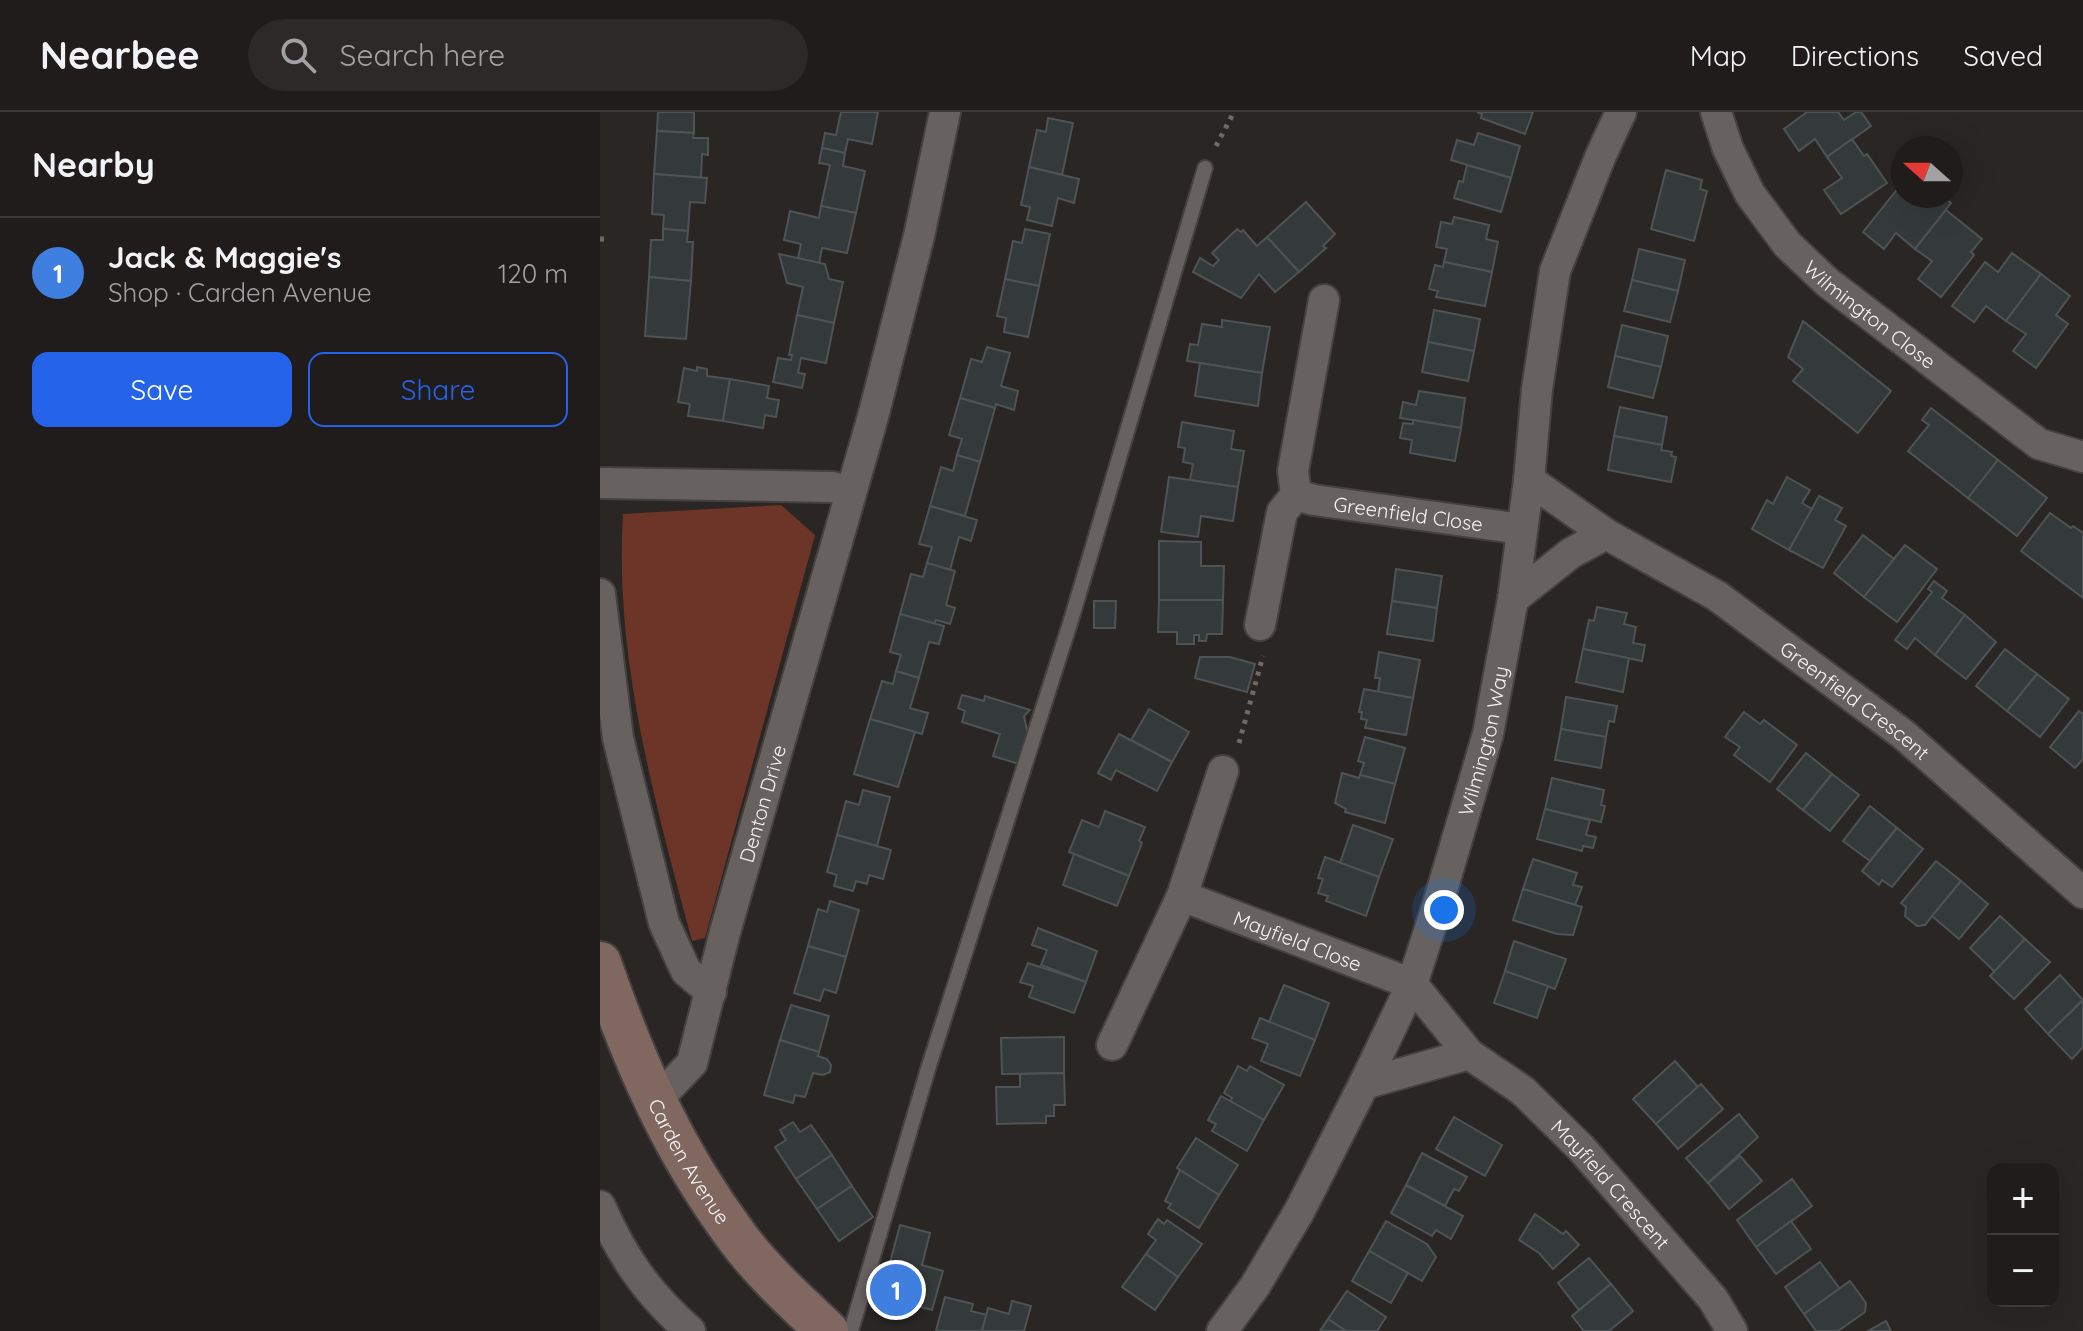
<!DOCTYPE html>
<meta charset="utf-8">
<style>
:root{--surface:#201c1b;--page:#2d2928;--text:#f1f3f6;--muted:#a2a1a3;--line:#3d3a3a;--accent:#2563eb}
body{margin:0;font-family:Quicksand,sans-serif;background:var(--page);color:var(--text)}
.controls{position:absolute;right:24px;bottom:24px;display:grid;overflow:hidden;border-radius:16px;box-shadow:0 8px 32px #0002}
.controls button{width:72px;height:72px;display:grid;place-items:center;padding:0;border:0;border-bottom:2px solid var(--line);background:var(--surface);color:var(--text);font:40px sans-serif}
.compass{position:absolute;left:1291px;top:24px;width:72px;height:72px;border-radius:50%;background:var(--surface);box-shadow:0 8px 32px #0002;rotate:291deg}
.you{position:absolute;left:844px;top:798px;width:28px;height:28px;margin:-20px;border:6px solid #fff;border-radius:50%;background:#1a73e8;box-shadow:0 0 0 12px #1a73e833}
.badge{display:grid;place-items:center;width:52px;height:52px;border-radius:50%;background:var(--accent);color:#fff;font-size:26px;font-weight:700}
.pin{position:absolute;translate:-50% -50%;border:4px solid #fff;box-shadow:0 2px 8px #0006}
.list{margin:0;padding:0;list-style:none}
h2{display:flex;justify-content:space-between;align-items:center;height:104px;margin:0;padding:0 32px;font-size:34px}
h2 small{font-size:26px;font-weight:400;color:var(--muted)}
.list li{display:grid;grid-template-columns:52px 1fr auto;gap:24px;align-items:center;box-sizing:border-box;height:112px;padding:0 32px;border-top:2px solid var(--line)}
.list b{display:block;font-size:30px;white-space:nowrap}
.list p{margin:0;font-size:26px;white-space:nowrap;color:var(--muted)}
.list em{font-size:26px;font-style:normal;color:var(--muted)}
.actions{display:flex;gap:16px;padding:24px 32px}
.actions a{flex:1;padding:18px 0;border:2px solid var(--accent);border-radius:16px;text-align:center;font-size:28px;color:var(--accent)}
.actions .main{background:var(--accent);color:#fff}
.icon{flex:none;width:44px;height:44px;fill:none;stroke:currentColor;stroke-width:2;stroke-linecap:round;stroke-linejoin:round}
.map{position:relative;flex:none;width:1483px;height:1219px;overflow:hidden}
header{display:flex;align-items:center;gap:48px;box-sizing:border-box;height:112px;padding:0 40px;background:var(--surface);border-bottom:2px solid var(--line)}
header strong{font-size:38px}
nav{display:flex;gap:44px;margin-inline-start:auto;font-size:28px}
.search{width:560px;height:72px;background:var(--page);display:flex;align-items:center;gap:20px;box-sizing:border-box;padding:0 28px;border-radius:44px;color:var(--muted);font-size:30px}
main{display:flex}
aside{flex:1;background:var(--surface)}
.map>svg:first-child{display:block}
</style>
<header>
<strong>Nearbee</strong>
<div class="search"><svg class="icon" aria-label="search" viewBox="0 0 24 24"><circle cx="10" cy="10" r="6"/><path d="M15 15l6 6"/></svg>Search here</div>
<nav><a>Map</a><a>Directions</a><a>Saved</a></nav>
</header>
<main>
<aside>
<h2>Nearby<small></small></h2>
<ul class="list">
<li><span class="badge" style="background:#3f7fe0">1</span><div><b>Jack &amp; Maggie's</b><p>Shop · Carden Avenue</p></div><em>120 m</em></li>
</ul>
<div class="actions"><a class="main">Save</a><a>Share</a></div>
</aside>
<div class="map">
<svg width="1483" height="1219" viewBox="0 0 1483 1219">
<rect width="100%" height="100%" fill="#2a2624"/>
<!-- green -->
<path fill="#6c3527" d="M181 393 215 423 105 826 92 829C55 690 14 547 23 402Z"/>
<!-- building -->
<g fill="#34393a" stroke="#4e5355" stroke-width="2">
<polygon points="58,0 94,0 94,21 57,19"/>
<polygon points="241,0 278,0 272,32 248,27 245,41 222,36 225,21 236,23"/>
<polygon points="877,0 933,0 925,22 881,6 882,2"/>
<polygon points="1207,0 1238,0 1244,8 1256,0 1261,0 1271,14 1227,45 1215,27 1199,39 1184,17"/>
<polygon points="448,6 473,11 462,63 429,55 437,18 446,20"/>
<polygon points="57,19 94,21 93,26 108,26 108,43 102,42 101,66 54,62"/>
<polygon points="878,21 920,34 911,66 851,48 857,28 874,33"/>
<polygon points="1252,27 1264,44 1267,42 1287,71 1241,102 1224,78 1242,66 1227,45"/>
<polygon points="222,36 245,41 243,54 265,59 256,101 221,94 230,53 219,51"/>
<polygon points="867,53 911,66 901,100 854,86 859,69 863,70"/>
<polygon points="429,55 479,67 474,91 458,86 452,114 427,108 430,95 421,93"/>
<polygon points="1066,58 1102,68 1100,77 1107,79 1094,129 1051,117"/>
<polygon points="54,62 107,66 105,91 90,90 88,119 63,117 64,103 52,102"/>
<polygon points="1303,70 1303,84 1342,84 1351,91 1315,137 1296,121 1284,137 1263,120"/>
<polygon points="706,90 735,122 723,134 726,136 699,160 667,125"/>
<polygon points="221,94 256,101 247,141 222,136 219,151 198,146 201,132 184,128 190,99 219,106"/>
<polygon points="1346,98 1382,127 1371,140 1374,143 1341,185 1318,167 1332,149 1315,137"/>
<polygon points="854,105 889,113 886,127 898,130 892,160 844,150 847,137 836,135 841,110 852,112"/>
<polygon points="63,117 88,119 87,130 93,130 91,169 49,165 51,128 63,128"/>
<polygon points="425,117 450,122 439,174 405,167 413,129 422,131"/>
<polygon points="637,117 641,120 643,118 657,134 667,125 699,160 675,180 659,162 641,186 593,160 600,146 613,154 619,148 612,141"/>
<polygon points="1039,137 1085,148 1078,179 1032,168"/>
<polygon points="1412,141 1441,162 1406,209 1386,194 1374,210 1352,194 1385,150 1398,160"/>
<polygon points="179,142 225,152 229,167 243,170 234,211 197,203 203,175 187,171"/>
<polygon points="844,150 892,160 885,194 836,185 838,179 829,177 835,153 843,155"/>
<polygon points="1441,162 1470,184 1456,203 1468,212 1436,256 1413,239 1426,222 1406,209"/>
<polygon points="49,165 91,169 86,227 45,224"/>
<polygon points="405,167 439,174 428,225 404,220 406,206 397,204"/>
<polygon points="1032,168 1078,179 1070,210 1024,199"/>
<polygon points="834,198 880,207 874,239 828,230"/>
<polygon points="197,203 234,211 226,251 201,246 198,261 205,262 202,276 173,270 178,246 191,248 192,243 189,243"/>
<polygon points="622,208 670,215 662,261 587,249 590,232 598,233 602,212 622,215"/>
<polygon points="1203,209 1291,279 1258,321 1193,269 1203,257 1188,245"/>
<polygon points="1022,213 1068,224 1061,255 1015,244"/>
<polygon points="828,230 874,239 868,269 822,260"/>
<polygon points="387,235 410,241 401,274 418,279 414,298 396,292 395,296 360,286 371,247 382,250"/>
<polygon points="1015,244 1061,255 1053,286 1008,275"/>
<polygon points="600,251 662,261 658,294 595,284"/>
<polygon points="97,255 107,257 107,264 130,267 123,309 88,304 90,292 78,290 84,256 97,259"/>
<polygon points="130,267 169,274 167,286 179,288 176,305 165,303 163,316 123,309"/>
<polygon points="819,279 865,286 861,316 800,306 803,290 816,293"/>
<polygon points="360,286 395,296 380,350 357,343 362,327 349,323"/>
<polygon points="1020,295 1067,305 1062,333 1014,324"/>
<polygon points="1331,296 1398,348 1368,386 1308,339 1329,313 1322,308"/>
<polygon points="813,308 861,316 855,349 810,341 812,328 800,326 803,311 813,312"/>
<polygon points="582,310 634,319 631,337 644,339 638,375 590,368 593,352 583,350 585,336 578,335"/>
<polygon points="1014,324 1062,333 1061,338 1072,340 1071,344 1076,345 1071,370 1008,358"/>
<polygon points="357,343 380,350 365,404 330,394 341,355 353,359"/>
<polygon points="1398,348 1447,386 1417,424 1368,386"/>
<polygon points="569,365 638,375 633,409 601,404 598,425 561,420"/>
<polygon points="1187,365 1210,378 1202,391 1212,397 1189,438 1152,417 1167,388 1173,392"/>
<polygon points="1219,384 1242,396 1235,408 1246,414 1223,456 1189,438"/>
<polygon points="330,394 377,408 371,429 359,425 350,458 327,451 332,435 319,432"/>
<polygon points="1450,401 1471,416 1473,414 1483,421 1483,486 1421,439"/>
<polygon points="1263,423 1294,447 1264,485 1234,461"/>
<polygon points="559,429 601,430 601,454 624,454 623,488 559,488"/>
<polygon points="1305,433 1337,457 1297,510 1264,485"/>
<polygon points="327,451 355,459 346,493 355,496 350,512 336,508 334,512 300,502 311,462 323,465"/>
<polygon points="796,457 842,464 837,496 792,489"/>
<polygon points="1334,469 1347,479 1342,486 1365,503 1335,543 1315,526 1307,537 1295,528 1332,480 1328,477"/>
<polygon points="559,488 623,488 622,522 607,522 606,529 599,529 599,523 594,523 594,532 577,532 577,520 558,520"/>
<polygon points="494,489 516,489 515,516 494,516"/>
<polygon points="792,489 837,496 833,529 787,522"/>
<polygon points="997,495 1027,501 1024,512 1036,515 1033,531 1045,533 1042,549 983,537 989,508 994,509"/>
<polygon points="300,502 344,514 339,532 329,530 319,566 296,559 301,543 290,540"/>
<polygon points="1365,503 1396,530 1366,567 1335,543"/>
<polygon points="983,537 1029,546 1023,580 976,570"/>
<polygon points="1405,537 1437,562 1407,599 1376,574"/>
<polygon points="779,540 820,548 813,586 778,580 780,566 775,566"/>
<polygon points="600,545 630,545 655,552 647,580 595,566"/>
<polygon points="296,559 319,566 310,596 328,601 322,622 270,607 282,569 293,572"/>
<polygon points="1437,562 1469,587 1440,625 1407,599"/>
<polygon points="764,577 813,586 806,623 765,616 767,608 761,607 762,600 759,600"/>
<polygon points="362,583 384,589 385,584 430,598 424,604 428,623 419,652 393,644 400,622 362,610 365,599 358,596"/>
<polygon points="966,585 1017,594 1014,610 1009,609 1006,625 961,617"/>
<polygon points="549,597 589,620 572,650 531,628"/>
<polygon points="1479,599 1483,602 1483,647 1475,656 1450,635"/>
<polygon points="1144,600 1160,612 1164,608 1197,633 1170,670 1134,643 1140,635 1125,625"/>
<polygon points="270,607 315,620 298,675 254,662"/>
<polygon points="961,617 1006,625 1001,656 955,648"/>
<polygon points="519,622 572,650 557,679 516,658 511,668 498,661"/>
<polygon points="765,625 805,636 795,672 760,663 764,651 758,649"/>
<polygon points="1206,641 1232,662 1203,698 1177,677"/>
<polygon points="742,661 759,666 760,663 795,672 785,711 745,700 746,697 735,691"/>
<polygon points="1232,662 1259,683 1230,719 1203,698"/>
<polygon points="952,666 1004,678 1001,693 1005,694 1001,710 945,697"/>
<polygon points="263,678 290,685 277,734 237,723 246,689 259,693"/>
<polygon points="1270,694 1297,716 1270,749 1243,729"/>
<polygon points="945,697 990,708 986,723 996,725 993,736 983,734 982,739 937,727"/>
<polygon points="505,699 545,715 539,729 542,731 529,764 469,740 482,708 499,715"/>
<polygon points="753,713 793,727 779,765 740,751"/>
<polygon points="1297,716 1323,737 1292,775 1282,768 1279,773 1262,759"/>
<polygon points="237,723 291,738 283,767 269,763 267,772 256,769 253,779 234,774 237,763 227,760"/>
<polygon points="474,742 529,764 517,794 463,773"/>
<polygon points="725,745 779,765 766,804 726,789 728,784 718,781 723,767 718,766"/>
<polygon points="933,747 977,761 973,773 982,775 975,793 923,777"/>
<polygon points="1336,749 1361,769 1325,813 1317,814 1305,804 1306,795 1301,791"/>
<polygon points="1361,769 1388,792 1359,827 1332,804"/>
<polygon points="923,777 982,795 973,823 957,822 913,808"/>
<polygon points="230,789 259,798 246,845 208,834 218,797 227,800"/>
<polygon points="1400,804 1425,827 1395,860 1370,836"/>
<polygon points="438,816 497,839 486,870 441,853 447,838 432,833"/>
<polygon points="1425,827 1450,850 1414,887 1390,864"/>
<polygon points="914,829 966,847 955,877 905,859"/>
<polygon points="208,834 246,845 236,881 224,877 220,889 194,881"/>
<polygon points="428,851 486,870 474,901 429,885 433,874 420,870"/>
<polygon points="905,859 948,874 937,906 894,891"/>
<polygon points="1460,863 1483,888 1448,922 1425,897"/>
<polygon points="684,873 729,891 715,928 669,910"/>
<polygon points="1483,888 1483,935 1472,947 1448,922"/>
<polygon points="191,893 229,904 219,940 180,928"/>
<polygon points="660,906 715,928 700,964 661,949 668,932 652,926"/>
<polygon points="464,925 464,961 402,962 401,926"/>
<polygon points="180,928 219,940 218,944 227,947 231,953 230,960 223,963 213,961 205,985 195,983 193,991 164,983"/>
<polygon points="1075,949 1098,975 1056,1012 1033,987"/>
<polygon points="638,954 647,959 650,954 684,973 664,1008 630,989 632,986 624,981"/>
<polygon points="464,961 465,993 454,993 454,1004 446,1004 446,1011 397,1012 396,975 420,975 420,962"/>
<polygon points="1101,972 1123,997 1078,1037 1056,1012"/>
<polygon points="621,984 664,1008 647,1039 612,1019 616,1012 608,1008"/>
<polygon points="1139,1002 1158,1025 1108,1071 1086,1046"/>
<polygon points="854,1005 902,1033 885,1064 836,1037"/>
<polygon points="193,1010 200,1020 211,1013 232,1043 196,1067 175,1035 186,1028 180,1018"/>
<polygon points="596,1026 638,1053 619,1083 577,1056"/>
<polygon points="822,1041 867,1065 859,1079 854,1077 845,1094 806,1073"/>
<polygon points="232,1043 252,1074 217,1097 196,1067"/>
<polygon points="1140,1044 1162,1069 1129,1097 1108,1071"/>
<polygon points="580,1058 619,1083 599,1116 568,1096 571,1092 565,1089"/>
<polygon points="1192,1067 1212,1094 1156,1135 1137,1108"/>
<polygon points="806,1073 863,1104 851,1127 836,1118 832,1124 791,1101"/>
<polygon points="252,1074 273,1105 239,1129 217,1097"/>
<polygon points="935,1102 963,1122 966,1119 979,1133 953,1157 939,1141 919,1128"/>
<polygon points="558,1107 564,1112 567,1108 602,1132 578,1165 546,1142 556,1128 548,1122"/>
<polygon points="786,1109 827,1132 836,1145 822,1169 769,1139"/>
<polygon points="1191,1109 1211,1137 1176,1162 1156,1135"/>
<polygon points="300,1113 330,1121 322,1153 343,1159 332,1198 281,1184"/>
<polygon points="769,1139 808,1161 791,1191 752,1169"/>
<polygon points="546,1142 578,1165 555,1198 522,1175"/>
<polygon points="989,1146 1011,1172 979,1198 958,1171"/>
<polygon points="1220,1150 1240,1177 1204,1202 1185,1175"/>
<polygon points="1250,1169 1266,1191 1265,1200 1238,1219 1216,1219 1204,1202"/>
<polygon points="1011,1172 1033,1199 1009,1219 984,1219 972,1204"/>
<polygon points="747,1179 786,1205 777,1219 746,1219 728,1207"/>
<polygon points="345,1185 373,1192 371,1199 387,1203 382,1219 336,1219"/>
<polygon points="412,1189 431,1194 424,1219 382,1219 388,1196 409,1202"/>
<polygon points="728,1207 746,1219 720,1219"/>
<polygon points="1286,1209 1291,1219 1268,1219"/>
</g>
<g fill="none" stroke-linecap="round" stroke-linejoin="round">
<!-- lane casing -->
<g stroke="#454140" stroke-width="18">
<polyline id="lane" points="251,1219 328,957 472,505 605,56"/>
</g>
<!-- street casing -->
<g stroke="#454140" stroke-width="34">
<g id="street">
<path id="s1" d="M1116 0 1128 37 1150 82 1187 132 1227 170 1439 332 1483 345"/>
<path id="s2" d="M929 368 1006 422 1117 484 1304 623 1483 781"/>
<polyline points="0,371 232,375 251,380"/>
<path id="s3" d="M696 383 714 388 921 417"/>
<polyline points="0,482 18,626 64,811 86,859 111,880"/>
<polyline points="913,487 971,441 1006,422"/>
<polyline points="660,513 682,400 696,383 693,359 724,188"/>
<path id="s4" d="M582 784 812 872 869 942 923 979 981 1036 1113 1187 1132 1219"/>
<polyline points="512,933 582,784 623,659"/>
<polyline points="764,972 869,942"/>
<path id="s5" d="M54 991 92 951 125 820 274 301 319 124 345 0"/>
<path d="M0 1094C23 1146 47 1181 90 1219"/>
<path id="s6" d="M622 1219 655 1174 700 1098 764 972 812 872 838 792 888 622 913 487 929 368 937 277 955 159 1001 43 1021 0"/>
</g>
</g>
<!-- secondary casing -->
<g stroke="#454140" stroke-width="46">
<g id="secondary">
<path id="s7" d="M0 851C35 952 73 1039 137 1125 162 1159 196 1190 227 1219"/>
</g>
</g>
<!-- path -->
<g stroke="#6d6a68" stroke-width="5" stroke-dasharray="4 6" stroke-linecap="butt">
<polyline points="616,34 634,0"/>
<polyline points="0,127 5,127"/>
<polyline points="639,631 663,544"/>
</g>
<!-- lane -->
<use href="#lane" stroke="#676260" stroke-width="14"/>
<!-- street -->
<use href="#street" stroke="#676260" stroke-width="30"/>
<!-- secondary -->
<use href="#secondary" stroke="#806861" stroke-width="42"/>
</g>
<g text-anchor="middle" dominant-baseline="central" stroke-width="8" stroke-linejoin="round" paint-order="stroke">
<!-- street labels -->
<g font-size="20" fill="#f7f4f3" stroke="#2a2624">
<text stroke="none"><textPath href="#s1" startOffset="260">Wilmington Close</textPath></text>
<text stroke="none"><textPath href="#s3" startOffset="114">Greenfield Close</textPath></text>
<text stroke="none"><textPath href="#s2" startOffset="394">Greenfield Crescent</textPath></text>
<text stroke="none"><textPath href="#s6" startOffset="650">Wilmington Way</textPath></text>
<text stroke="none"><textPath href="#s5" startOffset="324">Denton Drive</textPath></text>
<text stroke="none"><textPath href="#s4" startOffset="124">Mayfield Close</textPath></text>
<text stroke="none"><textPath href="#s7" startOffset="218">Carden Avenue</textPath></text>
<text stroke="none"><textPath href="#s4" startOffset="530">Mayfield Crescent</textPath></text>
</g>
</g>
</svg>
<div class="controls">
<button>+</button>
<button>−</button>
</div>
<svg class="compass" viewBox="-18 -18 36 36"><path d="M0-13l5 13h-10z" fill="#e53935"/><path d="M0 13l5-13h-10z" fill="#a2a1a3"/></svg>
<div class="you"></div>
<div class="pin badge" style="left:296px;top:1178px;background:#3f7fe0">1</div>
</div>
</main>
